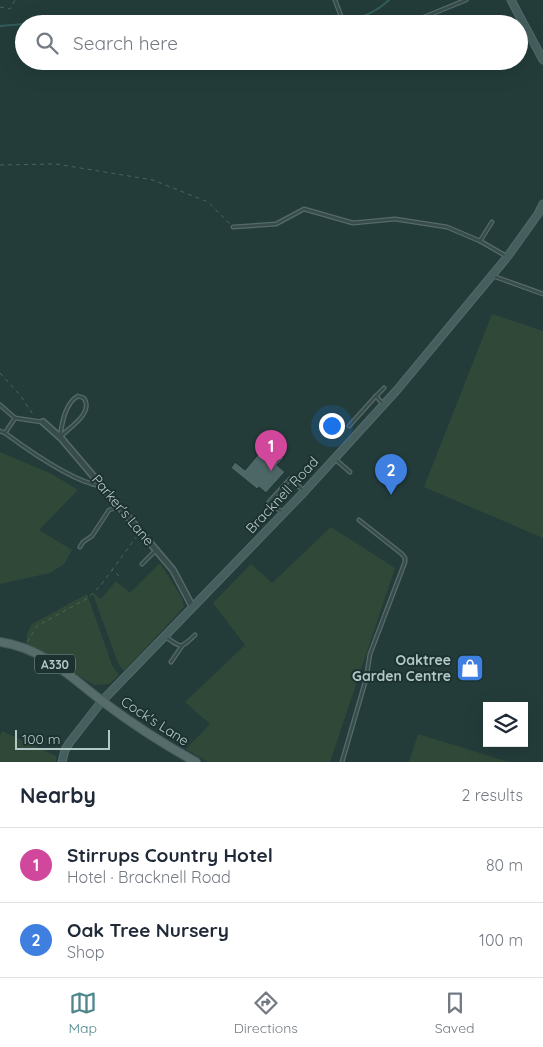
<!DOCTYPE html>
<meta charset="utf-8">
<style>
:root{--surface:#fff;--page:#f2f2f3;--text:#1f2937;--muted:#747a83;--line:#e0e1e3;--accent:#4d878c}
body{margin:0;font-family:Quicksand,sans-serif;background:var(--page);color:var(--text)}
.controls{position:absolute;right:15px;bottom:15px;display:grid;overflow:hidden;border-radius:0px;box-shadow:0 5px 20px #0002}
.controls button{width:45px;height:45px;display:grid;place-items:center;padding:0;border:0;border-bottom:1px solid var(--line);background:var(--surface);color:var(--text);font:25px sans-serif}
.scale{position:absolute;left:15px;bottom:12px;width:95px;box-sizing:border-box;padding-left:5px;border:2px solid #b2c8c7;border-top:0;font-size:14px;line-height:18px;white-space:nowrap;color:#b2c8c7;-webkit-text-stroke:4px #1c3130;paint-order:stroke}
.you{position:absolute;left:331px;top:425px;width:18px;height:18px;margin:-12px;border:4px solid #fff;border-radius:50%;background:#1a73e8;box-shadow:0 0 0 8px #1a73e833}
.badge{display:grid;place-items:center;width:32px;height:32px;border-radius:50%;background:var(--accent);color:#fff;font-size:16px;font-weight:700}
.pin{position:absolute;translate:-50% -41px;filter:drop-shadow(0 1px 2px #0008)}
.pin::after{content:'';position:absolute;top:26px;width:18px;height:15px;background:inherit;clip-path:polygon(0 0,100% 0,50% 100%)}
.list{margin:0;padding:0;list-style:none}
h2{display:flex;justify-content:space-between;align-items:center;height:65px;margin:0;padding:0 20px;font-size:21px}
h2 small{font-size:16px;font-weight:400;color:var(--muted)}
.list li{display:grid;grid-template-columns:32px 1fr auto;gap:15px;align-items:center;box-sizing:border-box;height:75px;padding:0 20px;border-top:1px solid var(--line)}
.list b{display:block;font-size:19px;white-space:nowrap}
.list p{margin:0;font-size:16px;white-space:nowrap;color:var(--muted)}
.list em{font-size:16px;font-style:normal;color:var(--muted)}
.icon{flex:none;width:28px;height:28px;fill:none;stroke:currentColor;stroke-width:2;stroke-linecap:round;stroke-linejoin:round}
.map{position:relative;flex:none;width:543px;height:762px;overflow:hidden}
.search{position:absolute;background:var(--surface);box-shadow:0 5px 20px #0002;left:15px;right:15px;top:15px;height:55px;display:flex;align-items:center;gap:12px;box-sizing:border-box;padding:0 18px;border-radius:28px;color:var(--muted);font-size:19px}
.sheet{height:215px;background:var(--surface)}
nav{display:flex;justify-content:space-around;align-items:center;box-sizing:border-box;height:70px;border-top:1px solid var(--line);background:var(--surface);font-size:14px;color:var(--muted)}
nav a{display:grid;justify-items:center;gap:2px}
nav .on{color:var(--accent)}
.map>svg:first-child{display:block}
</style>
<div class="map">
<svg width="543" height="762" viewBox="0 0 543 762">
<rect width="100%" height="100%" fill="#233c3a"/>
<!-- green -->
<g fill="#304837">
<polygon points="492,314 543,331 543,538 424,487"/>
<polygon points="0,452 52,474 78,490 39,530 72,550 64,564 50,573 0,584"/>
<polygon points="331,527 395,568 330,762 208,762 186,749 210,724 185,702 245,645 213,603 251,564 272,583"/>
<polygon points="160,563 182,598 184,607 124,671 118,663 92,592 101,599 116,581 130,593"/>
<polygon points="87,594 112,665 119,675 109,684 94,685 41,652 27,646 27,634 32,624"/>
<polygon points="2,731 56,756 56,762 0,762 0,736"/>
<polygon points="418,734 509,762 510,762 409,762"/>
</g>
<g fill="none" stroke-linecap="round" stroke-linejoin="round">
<!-- stream -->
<g stroke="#315d5a" stroke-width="2">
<path d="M347 20C364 17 376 12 389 0"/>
<polyline points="29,24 34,24"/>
<path d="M265 24C279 7 299 22 317 24"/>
<polyline points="324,24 339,22"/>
<polyline points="0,26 24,24"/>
</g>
</g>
<!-- building -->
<polygon fill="#4c6766" stroke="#1e3332" points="262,450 273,460 279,453 284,458 277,465 285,472 266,493 259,487 257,489 231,468 235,462 245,470"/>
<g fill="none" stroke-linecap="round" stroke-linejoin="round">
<!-- lane casing -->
<g stroke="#556a69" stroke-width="5">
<g id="lane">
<polyline points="335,0 344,24"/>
<polyline points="407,24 466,0"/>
<polyline points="233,227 276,224 304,209 353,223 395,219 447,227 480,241 506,256"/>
<polyline points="480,241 492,222"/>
<polyline points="493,276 543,294"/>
<path d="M78 396 84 398C94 413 70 427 60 437 62 423 65 403 78 396Z"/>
<polyline points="376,396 384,388"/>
<polyline points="0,405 15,418 42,422"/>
<polyline points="349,426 376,396 382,403"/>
<polyline points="0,431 5,433 15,418"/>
<path d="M5 433C28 450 74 482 101 486"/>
<polyline points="335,459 350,472"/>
<polyline points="282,512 269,502 290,479 304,491"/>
<polyline points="80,547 83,542 92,536 109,510 118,507"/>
<polyline points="142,564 156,550"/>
<path d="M166 637C182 649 181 648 195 635"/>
<polyline points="171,662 182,646"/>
<polyline points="342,762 366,679 370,654 405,562 405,558 402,554 359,520"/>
</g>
</g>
<!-- street casing -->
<g stroke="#556a69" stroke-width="8">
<polyline id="street" points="43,422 61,438 173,570 192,606"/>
</g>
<!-- secondary casing -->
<g stroke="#556a69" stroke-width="9">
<g id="secondary">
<polyline points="511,0 543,60"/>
<polyline points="62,762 65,750 70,742 102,701 304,492 397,390 508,256 538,214 543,204"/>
</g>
</g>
<!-- primary casing -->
<g stroke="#435857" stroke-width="10">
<path id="primary" d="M0 642C43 648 69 676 102 701 131 723 163 744 196 762"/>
</g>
<!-- path -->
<g stroke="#4c6357" stroke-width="1" stroke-dasharray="4 4" stroke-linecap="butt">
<polyline points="0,7 10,9 15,0"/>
<polyline points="0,165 56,164 153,180 208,202 230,224"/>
<polyline points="0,373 20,395 34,416"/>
<polyline points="119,576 112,570 137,536"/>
<polyline points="27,642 37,626 88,598 101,585 112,570"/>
</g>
<!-- lane -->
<use href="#lane" stroke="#374c4b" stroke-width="2.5"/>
<!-- street -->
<use href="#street" stroke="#374c4b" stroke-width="5"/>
<!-- secondary -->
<use href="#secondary" stroke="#455f5e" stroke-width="7"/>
<!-- primary -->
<use href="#primary" stroke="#556c6b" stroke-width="8"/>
</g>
<!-- icons -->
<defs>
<g id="shop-square" transform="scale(1.4375)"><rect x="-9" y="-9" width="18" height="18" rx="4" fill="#3f7fe0" stroke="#1c3130"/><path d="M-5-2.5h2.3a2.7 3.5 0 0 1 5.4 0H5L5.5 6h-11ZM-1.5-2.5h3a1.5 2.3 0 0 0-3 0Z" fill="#fff"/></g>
</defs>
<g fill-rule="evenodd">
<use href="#shop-square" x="470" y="668"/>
</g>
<g text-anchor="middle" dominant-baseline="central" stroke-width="4" stroke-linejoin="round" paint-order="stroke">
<!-- shield labels -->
<rect fill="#1c3130" stroke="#859b9a" stroke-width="1" x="35" y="654.5" width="40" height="19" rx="4"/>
<g font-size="12" font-weight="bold" fill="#b2c8c7">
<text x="55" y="664">A330</text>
</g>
<!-- street labels -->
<g font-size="14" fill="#b2c8c7" stroke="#1c3130">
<text transform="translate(282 495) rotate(-47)">Bracknell Road</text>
<text transform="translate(123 510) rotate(50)">Parker's Lane</text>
<text transform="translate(155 721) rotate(33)">Cock's Lane</text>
</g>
<!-- poi labels -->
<g font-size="14" font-weight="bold" fill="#b2c8c7" stroke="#1c3130" text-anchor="end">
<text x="451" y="660">Oaktree<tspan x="451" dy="16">Garden Centre</tspan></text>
</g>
</g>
</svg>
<div class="controls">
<button><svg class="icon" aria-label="layers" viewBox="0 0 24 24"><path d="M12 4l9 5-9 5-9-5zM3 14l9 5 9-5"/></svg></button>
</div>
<div class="scale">100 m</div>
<div class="you"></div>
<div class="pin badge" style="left:271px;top:471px;background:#d1479c">1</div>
<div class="pin badge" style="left:391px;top:495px;background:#3f7fe0">2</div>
<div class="search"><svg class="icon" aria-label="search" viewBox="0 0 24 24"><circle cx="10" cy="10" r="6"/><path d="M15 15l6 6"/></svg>Search here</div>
</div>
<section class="sheet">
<h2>Nearby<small>2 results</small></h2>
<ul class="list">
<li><span class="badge" style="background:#d1479c">1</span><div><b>Stirrups Country Hotel</b><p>Hotel · Bracknell Road</p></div><em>80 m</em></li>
<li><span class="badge" style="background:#3f7fe0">2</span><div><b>Oak Tree Nursery</b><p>Shop</p></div><em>100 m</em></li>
</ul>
</section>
<nav>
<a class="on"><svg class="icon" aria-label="map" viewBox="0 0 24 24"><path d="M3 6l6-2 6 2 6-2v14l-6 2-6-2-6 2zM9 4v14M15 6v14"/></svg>Map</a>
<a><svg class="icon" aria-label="directions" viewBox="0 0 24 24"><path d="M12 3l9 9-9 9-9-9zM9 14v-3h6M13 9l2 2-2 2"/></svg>Directions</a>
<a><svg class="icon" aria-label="saved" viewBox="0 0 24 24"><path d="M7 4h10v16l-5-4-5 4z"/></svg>Saved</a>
</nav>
